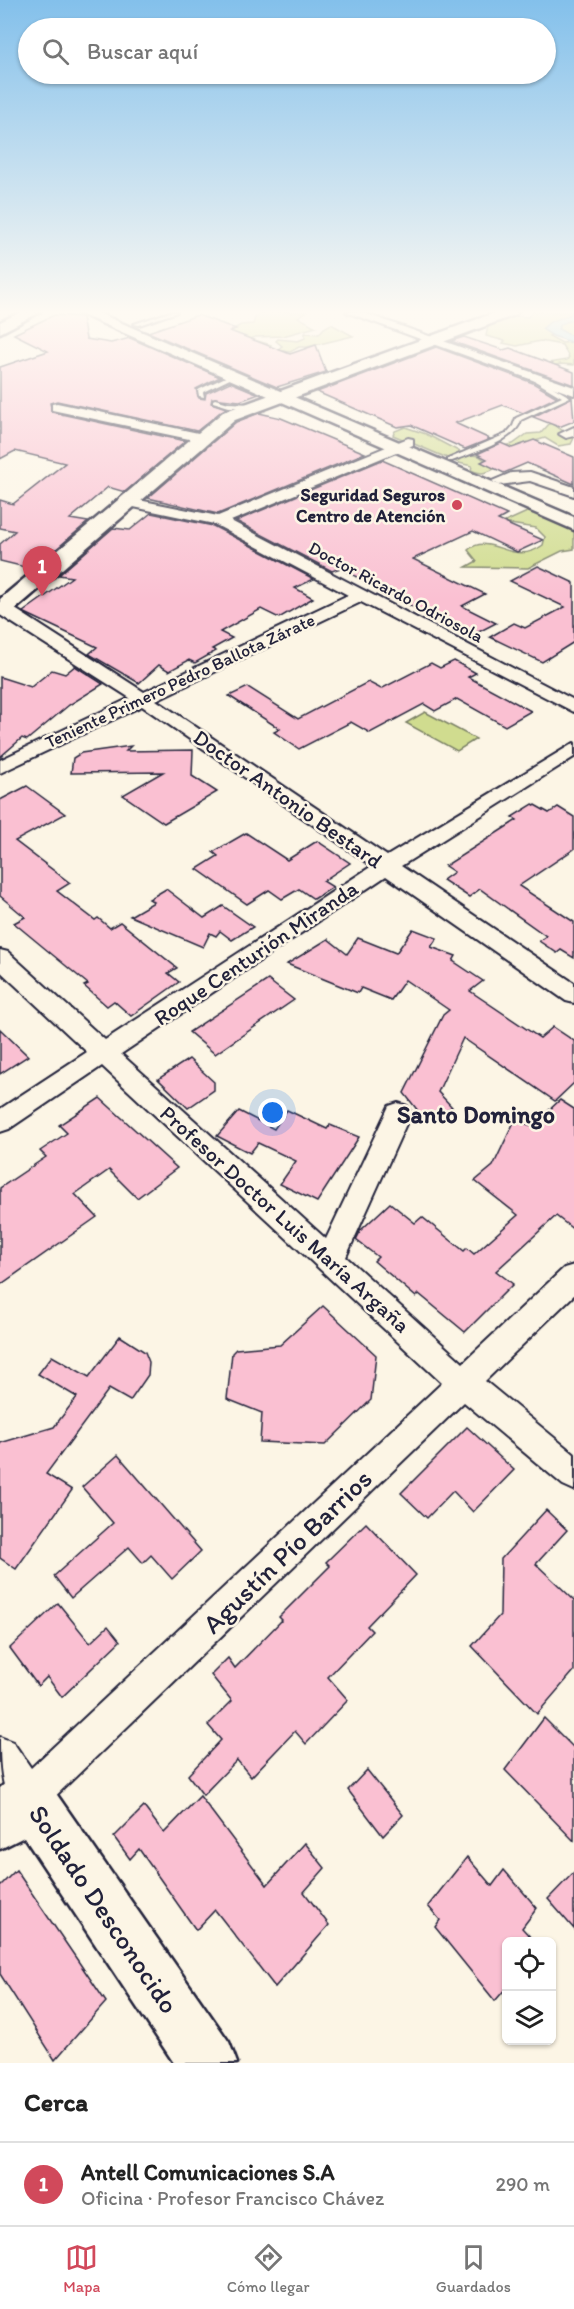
<!DOCTYPE html>
<html lang="es">
<meta charset="utf-8">
<style>
:root{--surface:#fff;--page:#f6f6f6;--text:#222;--muted:#767676;--line:#e0e0e0;--accent:#d1495b}
body{margin:0;font-family:Itim,sans-serif;background:var(--page);color:var(--text)}
.controls{position:absolute;right:18px;bottom:18px;display:grid;overflow:hidden;border-radius:9px;box-shadow:0 2px 4px #0004}
.controls button{width:54px;height:54px;display:grid;place-items:center;padding:0;border:0;border-bottom:2px solid var(--line);background:var(--surface);color:var(--text);font:30px sans-serif}
.you{position:absolute;left:273px;top:1113px;width:21px;height:21px;margin:-15px;border:4px solid #fff;border-radius:50%;background:#1a73e8;box-shadow:0 0 0 9px #1a73e833}
.badge{display:grid;place-items:center;width:39px;height:39px;border-radius:50%;background:var(--accent);color:#fff;font-size:20px;font-weight:700}
.pin{position:absolute;translate:-50% -50px;filter:drop-shadow(0 2px 3px #0008)}
.pin::after{content:'';position:absolute;top:32px;width:21px;height:18px;background:inherit;clip-path:polygon(0 0,100% 0,50% 100%)}
.list{margin:0;padding:0;list-style:none}
h2{display:flex;justify-content:space-between;align-items:center;height:78px;margin:0;padding:0 24px;font-size:26px}
h2 small{font-size:20px;font-weight:400;color:var(--muted)}
.list li{display:grid;grid-template-columns:39px 1fr auto;gap:18px;align-items:center;box-sizing:border-box;height:84px;padding:0 24px;border-top:2px solid var(--line)}
.list b{display:block;font-size:22px;white-space:nowrap}
.list p{margin:0;font-size:20px;white-space:nowrap;color:var(--muted)}
.list em{font-size:20px;font-style:normal;color:var(--muted)}
.icon{flex:none;width:33px;height:33px;fill:none;stroke:currentColor;stroke-width:2;stroke-linecap:round;stroke-linejoin:round}
.map{position:relative;flex:none;width:574px;height:2063px;overflow:hidden}
.search{position:absolute;background:var(--surface);box-shadow:0 2px 4px #0004;left:18px;right:18px;top:18px;height:66px;display:flex;align-items:center;gap:15px;box-sizing:border-box;padding:0 21px;border-radius:33px;color:var(--muted);font-size:22px}
.sheet{height:162px;background:var(--surface)}
nav{display:flex;justify-content:space-around;align-items:center;box-sizing:border-box;height:84px;border-top:2px solid var(--line);background:var(--surface);font-size:16px;color:var(--muted)}
nav a{display:grid;justify-items:center;gap:3px}
nav .on{color:var(--accent)}
.map>svg:first-child{display:block}
</style>
<div class="map">
<svg width="574" height="2063" viewBox="0 0 574 2063">
<rect width="100%" height="100%" fill="#fcf5e5"/>
<filter id="ink" filterUnits="userSpaceOnUse"><feTurbulence type="fractalNoise" baseFrequency=".0167" numOctaves="2"/><feDisplacementMap in="SourceGraphic" scale="12" xChannelSelector="R" yChannelSelector="G"/><feConvolveMatrix kernelMatrix="1 2 1 2 8 2 1 2 1" color-interpolation-filters="sRGB"/></filter>
<g filter="url(#ink)">
<!-- built -->
<polygon fill="#fbe5df" points="216,373 267,395 214,417 167,411"/>
<!-- green -->
<g fill="#d0dc8f" stroke="#797f65" stroke-width="1.5">
<polygon points="266,312 306,312 298,317 316,327 283,336 255,337 251,339 271,345 269,349 242,350 246,343 236,342 220,349 246,358 250,366 246,367 187,348 173,337 187,326 205,326 224,334 241,325 253,324 256,315"/>
<polygon points="532,312 574,312 572,320 574,321 574,339 555,334 549,336 562,343 574,342 574,365 560,364 545,368 571,383 565,384 536,374 533,370 548,363 567,360 569,357 562,345 540,341 517,346 503,343 505,341 486,336 488,326 485,324 514,316 528,317"/>
<polygon points="331,324 353,336 307,347 299,347 290,352 277,350 282,346 276,341 278,339 298,341 305,338 305,333 319,334 324,328"/>
<polygon points="550,423 562,430 562,433 574,438 571,444 558,446 545,438 532,442 536,450 492,448 513,444 527,434 541,433"/>
<path d="M405 427 426 434 464 454 479 456 496 468C487 473 480 475 471 470L472 466 459 463 393 435 395 431Z"/>
<path d="M527 512H534L574 528V549L562 551 528 568 466 567 477 561 468 550C491 531 513 568 543 545L545 537 536 528 503 523Z"/>
<polygon points="425,712 476,739 457,751 406,723"/>
</g>
<!-- water -->
<polygon fill="#8dd2ef" stroke="#628ca7" stroke-width="1.5" points="574,313 574,319 561,324 558,329 574,337 574,343 553,336 542,329 550,322"/>
<!-- building -->
<g fill="#fac0d2" stroke="#22223b" stroke-width="1.5">
<polygon points="54,315 82,317 86,339 111,343 130,338 220,377 196,389 199,398 205,399 206,393 230,382 259,394 240,401 212,398 211,403 226,408 197,431 57,401 50,403 52,412 185,441 125,492 108,487 70,519 88,522 33,569 0,561 0,544 15,531 0,528 0,500 13,504 65,463 15,451 0,459 0,367 48,351 14,334"/>
<polygon points="198,315 236,329 230,331 290,354 316,345 326,372 277,387 148,332"/>
<polygon points="464,337 503,350 510,348 574,372 574,385 451,341"/>
<polygon points="436,347 533,383 557,397 523,413 503,405 455,423 490,439 465,449 411,425 397,427 317,392"/>
<polygon points="572,397 574,421 559,427 533,417"/>
<polygon points="259,413 281,418 365,453 218,514 148,498 236,422"/>
<polygon points="534,440 574,457 574,484 527,463 504,473 481,462 487,459 477,454 501,443 512,448"/>
<polygon points="382,460 507,515 498,520 543,540 517,552 473,531 413,559 485,594 462,606 496,623 469,637 340,568 332,571 236,521"/>
<polygon points="151,513 213,526 314,579 295,588 313,598 279,618 261,609 220,632 232,638 212,649 216,651 195,663 189,660 169,671 159,665 139,683 89,654 97,647 23,612 72,577 59,575 113,528 130,530"/>
<polygon points="538,566 574,583 574,642 542,662 490,637 514,623 525,628 565,607 510,581"/>
<polygon points="454,661 476,673 468,677 531,711 505,726 457,699 435,711 424,704 370,733 351,722 299,749 274,732 280,729 229,696 248,687 298,719 368,682 381,689 431,663 440,668"/>
<polygon points="75,666 103,684 69,705 27,740 22,738 0,757 0,677 31,687 52,670 65,674"/>
<polygon points="131,746 126,751 193,750 192,776 217,792 164,823 123,795 163,772 71,773 73,758 81,753"/>
<polygon points="27,786 65,814 15,841 70,883 57,891 95,920 98,918 110,928 120,922 177,968 168,973 179,982 131,1016 114,1001 107,1006 84,986 88,984 14,923 25,917 0,896 0,800"/>
<polygon points="533,804 549,813 558,807 574,817 574,849 519,886 574,922 574,958 561,950 557,953 539,941 546,936 480,889 469,897 443,880 454,872 445,866 517,820 512,817"/>
<polygon points="246,833 287,860 317,841 350,863 323,881 333,887 314,899 299,889 282,899 269,890 247,904 197,869 218,856 213,852"/>
<polygon points="166,889 204,918 223,906 253,927 232,940 220,931 216,936 210,933 203,947 130,916 154,902 149,899"/>
<polygon points="413,929 437,938 431,947 456,956 453,961 483,981 470,991 540,1038 553,1027 574,1041 574,1083 555,1101 463,1038 438,1092 452,1107 426,1121 404,1093 443,1015 449,1010 405,980 391,1000 361,988 358,993 287,964 328,939 347,954 358,938 396,953"/>
<polygon points="268,980 294,1000 215,1054 189,1032"/>
<polygon points="0,1029 28,1056 0,1074"/>
<polygon points="189,1059 214,1082 214,1090 188,1108 158,1079"/>
<polygon points="100,1098 177,1168 137,1198 109,1170 75,1194 97,1217 0,1285 0,1188 46,1157 40,1151 67,1133 59,1125"/>
<polygon points="560,1100 574,1109 574,1230 556,1216 496,1271 513,1284 465,1332 419,1294 416,1297 374,1261 378,1257 356,1240 361,1230 390,1203 415,1223 422,1217 464,1251 467,1248 474,1254 518,1215 475,1181 493,1166 515,1120 532,1126"/>
<polygon points="287,1110 327,1129 330,1125 359,1137 317,1202 280,1184 296,1161 258,1143 250,1153 217,1136 239,1111 274,1129"/>
<polygon points="323,1306 376,1355 371,1400 325,1445 260,1442 262,1413 227,1399 232,1353 236,1349 280,1345"/>
<polygon points="120,1336 145,1352 149,1362 148,1375 130,1401 109,1389 46,1474 72,1490 16,1569 0,1558 0,1443 54,1427 77,1397 38,1374 52,1356 89,1377"/>
<polygon points="467,1427 514,1470 473,1512 453,1491 427,1518 401,1493"/>
<polygon points="118,1455 201,1551 172,1579 151,1555 143,1563 129,1547 71,1598 54,1576 113,1523 82,1487"/>
<polygon points="546,1510 567,1530 536,1564 574,1600 574,1671 537,1714 472,1646 500,1615 501,1559"/>
<polygon points="366,1523 416,1575 367,1626 372,1631 328,1677 348,1700 306,1744 295,1731 251,1777 237,1760 203,1795 188,1775 221,1740 208,1725 232,1701 211,1675 228,1658 235,1668 282,1620 279,1617 330,1566 326,1562"/>
<polygon points="58,1603 90,1643 108,1626 120,1641 62,1697 47,1677 38,1686 10,1648"/>
<polygon points="544,1718 574,1748 574,1841 505,1770"/>
<polygon points="367,1770 403,1815 383,1836 348,1790"/>
<polygon points="200,1796 267,1885 305,1843 325,1868 304,1892 329,1925 275,1987 215,1910 196,1930 139,1849 130,1859 114,1837 144,1807 164,1833"/>
<polygon points="467,1857 492,1886 504,1870 537,1908 522,1928 534,1941 507,1941 507,1987 495,2001 435,1927 440,1920 428,1906"/>
<polygon points="16,1870 106,2002 55,2060 0,1974 0,1886"/>
<polygon points="574,1872 574,1929 548,1899"/>
</g>
<g fill="none" stroke-linecap="round" stroke-linejoin="round">
<!-- lane casing -->
<g stroke="#22223b" stroke-width="4">
<g id="lane">
<polygon points="170,312 177,312 139,325 134,324"/>
<polygon points="232,374 234,377 203,392 204,397 199,396 198,390"/>
<path d="M530 376H534L570 397 521 420C516 441 472 453 452 461H448V459L506 434 513 426 516 418 562 397 530 378Z"/>
<polygon points="215,399 229,403 253,404 256,406 253,408 229,407 213,402 213,400"/>
</g>
</g>
<!-- street casing -->
<g stroke="#22223b" stroke-width="4">
<g id="street">
<polygon points="346,312 361,312 574,387 574,395"/>
<polygon points="57,403 203,434 210,438 203,442 52,410 52,404"/>
<polygon points="574,427 574,436 566,438 559,434"/>
<path d="M408 438 413 439V445L231 521 574 700V712L361 602 156 700 387 856 574 743V757L401 866 574 983V1003L566 1001 386 876 121 1054 326 1239 389 1106 398 1103 407 1106 411 1113 346 1257 463 1363 564 1268 574 1265V1295L485 1381 574 1454V1490L563 1485 464 1402 41 1810 28 1816C0 1801 0 1769 0 1737L13 1742 31 1768 442 1383 102 1066 9 1129 0 1132V1109L87 1052 0 971V950L8 952 105 1040 372 866 142 706 0 773V760L130 698 0 615V604L9 605 144 692 348 595 214 524 124 505 122 502 124 499 129 498 218 516Z"/>
<polygon points="530,472 574,487 574,496 530,481 499,485 492,481 511,473"/>
</g>
</g>
<!-- secondary casing -->
<g stroke="#22223b" stroke-width="5">
<g id="secondary">
<polygon points="497,312 518,312 515,315 235,420 11,613 0,614 0,599 223,412"/>
<polygon points="28,1771 46,1779 229,2042 237,2063 174,2063 24,1837 0,1849 0,1788 10,1779"/>
</g>
</g>
<!-- primary casing -->
<g stroke="#22223b" stroke-width="5">
<g id="primary">
<polygon points="21,312 40,312 0,333 0,322"/>
<polygon points="76,312 96,312 574,517 574,530"/>
</g>
</g>
<!-- lane -->
<use href="#lane" fill="#fcf5e5" fill-rule="evenodd"/>
<!-- street -->
<use href="#street" fill="#fcf5e5" fill-rule="evenodd"/>
<!-- secondary -->
<use href="#secondary" fill="#fcf5e5" fill-rule="evenodd"/>
<!-- primary -->
<use href="#primary" fill="#fcf5e5" fill-rule="evenodd"/>
</g>
</g>
<!-- sky -->
<linearGradient id="sky" x2="0" y2="1"><stop stop-color="#83c0eb"/><stop offset="0.52" stop-color="#fefaf3"/><stop offset="1" stop-color="#fefaf3" stop-opacity="0"/></linearGradient>
<rect width="574" height="600" fill="url(#sky)"/>
<!-- markers -->
<circle fill="#d1495b" stroke="#fcf5e5" stroke-width="2" cx="457" cy="505" r="6"/>
<g text-anchor="middle" dominant-baseline="central" stroke-width="5" stroke-linejoin="round" paint-order="stroke">
<!-- far-poi labels -->
<g font-size="18" font-weight="bold" fill="#22223b" stroke="#fcf5e5" text-anchor="end">
<text x="445" y="495">Seguridad Seguros<tspan x="445" dy="21">Centro de Atención</tspan></text>
</g>
<!-- far-street labels -->
<g font-size="18" fill="#22223b" stroke="#fcf5e5">
<text transform="translate(396 592) rotate(28)">Doctor Ricardo Odriosola</text>
<text transform="translate(180 681) rotate(-25)">Teniente Primero Pedro Ballota Zárate</text>
</g>
<!-- street labels -->
<g font-size="22" fill="#22223b" stroke="#fcf5e5">
<text transform="translate(288 799) rotate(35)">Doctor Antonio Bestard</text>
<text transform="translate(256 953) rotate(-34)">Roque Centurión Miranda</text>
<text transform="translate(285 1219) rotate(42)">Profesor Doctor Luis María Argaña</text>
</g>
<!-- neighbourhood labels -->
<g font-size="24" font-weight="bold" fill="#22223b" stroke="#fcf5e5">
<text x="476" y="1114">Santo Domingo</text>
</g>
<!-- near-street labels -->
<g font-size="27" fill="#22223b" stroke="#fcf5e5">
<text transform="translate(287 1551) rotate(-44)">Agustín Pío Barrios</text>
<text transform="translate(104 1909) rotate(56)">Soldado Desconocido</text>
</g>
</g>
</svg>
<div class="controls">
<button><svg class="icon" aria-label="locate" viewBox="0 0 24 24"><circle cx="12" cy="12" r="6"/><path d="M12 2v4M12 18v4M2 12h4M18 12h4"/></svg></button>
<button><svg class="icon" aria-label="layers" viewBox="0 0 24 24"><path d="M12 4l9 5-9 5-9-5zM3 14l9 5 9-5"/></svg></button>
</div>
<div class="you"></div>
<div class="pin badge" style="left:42px;top:596px">1</div>
<div class="search"><svg class="icon" aria-label="search" viewBox="0 0 24 24"><circle cx="10" cy="10" r="6"/><path d="M15 15l6 6"/></svg>Buscar aquí</div>
</div>
<section class="sheet">
<h2>Cerca<small></small></h2>
<ul class="list">
<li><span class="badge">1</span><div><b>Antell Comunicaciones S.A</b><p>Oficina · Profesor Francisco Chávez</p></div><em>290 m</em></li>
</ul>
</section>
<nav>
<a class="on"><svg class="icon" aria-label="map" viewBox="0 0 24 24"><path d="M3 6l6-2 6 2 6-2v14l-6 2-6-2-6 2zM9 4v14M15 6v14"/></svg>Mapa</a>
<a><svg class="icon" aria-label="directions" viewBox="0 0 24 24"><path d="M12 3l9 9-9 9-9-9zM9 14v-3h6M13 9l2 2-2 2"/></svg>Cómo llegar</a>
<a><svg class="icon" aria-label="saved" viewBox="0 0 24 24"><path d="M7 4h10v16l-5-4-5 4z"/></svg>Guardados</a>
</nav>
